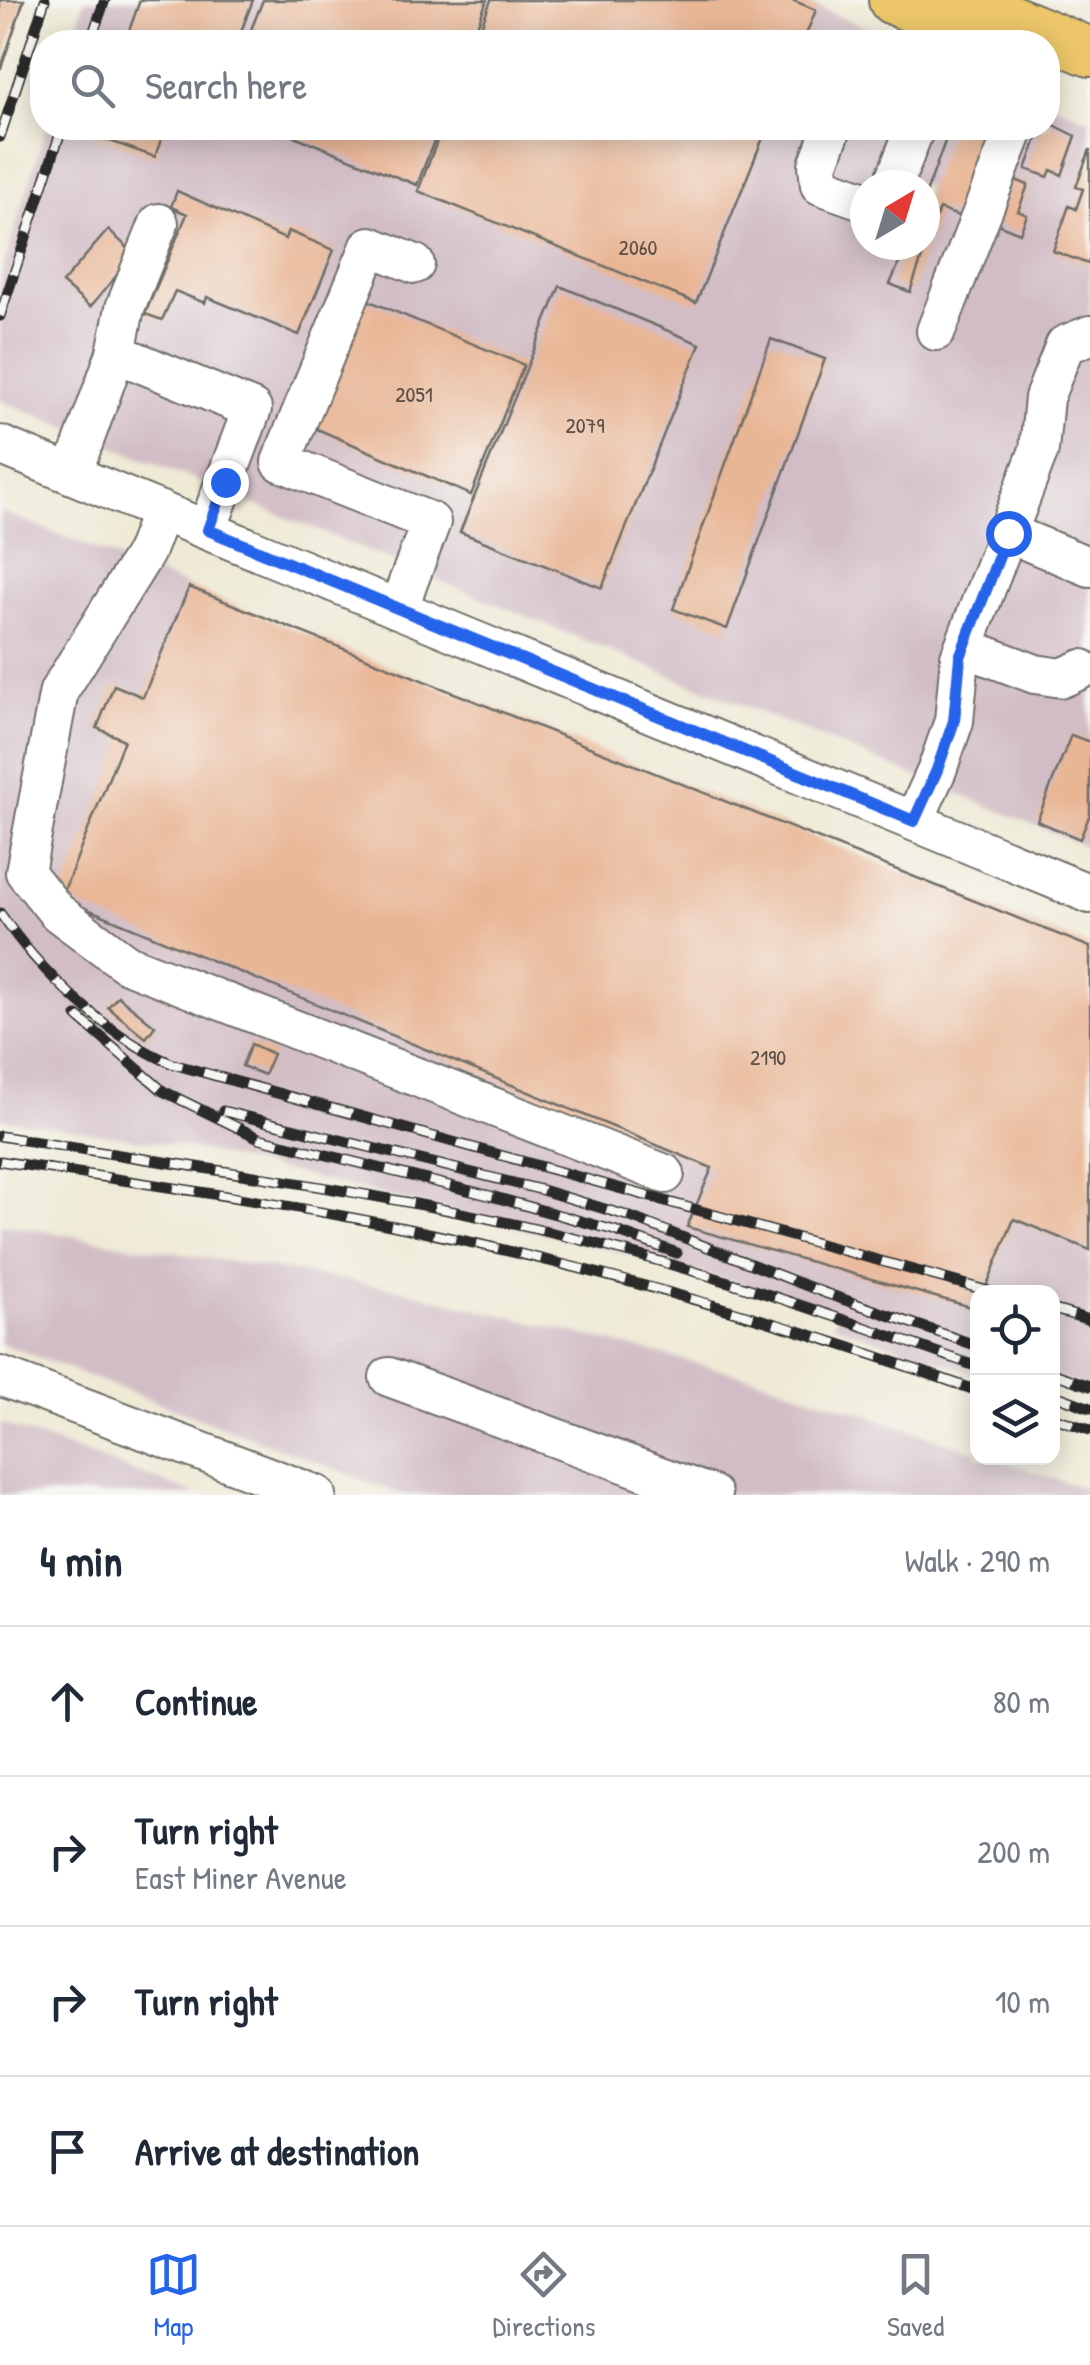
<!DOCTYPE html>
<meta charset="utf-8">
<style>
:root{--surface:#fff;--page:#f2f2f3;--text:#1f2937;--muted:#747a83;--line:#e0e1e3;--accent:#2563eb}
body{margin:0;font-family:"Patrick Hand",sans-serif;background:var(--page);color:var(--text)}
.controls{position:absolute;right:30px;bottom:30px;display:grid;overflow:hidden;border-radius:20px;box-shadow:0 5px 25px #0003}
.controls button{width:90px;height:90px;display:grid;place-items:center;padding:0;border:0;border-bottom:2px solid var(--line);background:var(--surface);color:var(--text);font:50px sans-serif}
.compass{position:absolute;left:850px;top:170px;width:90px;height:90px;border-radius:50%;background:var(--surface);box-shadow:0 5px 25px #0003;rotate:38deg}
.stop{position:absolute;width:30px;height:30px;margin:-22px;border:8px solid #2563eb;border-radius:50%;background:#fff}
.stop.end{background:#2563eb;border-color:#fff;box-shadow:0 2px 10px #0008}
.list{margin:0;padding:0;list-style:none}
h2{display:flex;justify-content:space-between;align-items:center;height:130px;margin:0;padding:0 40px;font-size:42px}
h2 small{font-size:32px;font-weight:400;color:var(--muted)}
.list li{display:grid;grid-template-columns:65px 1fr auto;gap:30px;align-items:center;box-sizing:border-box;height:150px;padding:0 40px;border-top:2px solid var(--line)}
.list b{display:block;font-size:38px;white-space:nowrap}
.list p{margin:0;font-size:32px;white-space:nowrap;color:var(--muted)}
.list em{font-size:32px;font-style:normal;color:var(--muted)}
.icon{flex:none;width:55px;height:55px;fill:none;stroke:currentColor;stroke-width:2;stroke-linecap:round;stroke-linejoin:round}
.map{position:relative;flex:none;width:1090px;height:1495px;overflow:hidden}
.search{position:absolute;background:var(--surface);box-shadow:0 5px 25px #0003;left:30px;right:30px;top:30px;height:110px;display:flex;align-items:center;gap:25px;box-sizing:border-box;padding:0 35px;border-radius:40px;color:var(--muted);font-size:38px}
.sheet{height:730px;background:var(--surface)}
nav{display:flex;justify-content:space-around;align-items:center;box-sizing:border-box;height:140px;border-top:2px solid var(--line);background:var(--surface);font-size:28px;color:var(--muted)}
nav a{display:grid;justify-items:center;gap:5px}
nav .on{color:var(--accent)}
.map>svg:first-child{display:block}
</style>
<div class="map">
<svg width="1090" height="1495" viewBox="0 0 1090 1495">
<rect width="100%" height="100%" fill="#f6f6f2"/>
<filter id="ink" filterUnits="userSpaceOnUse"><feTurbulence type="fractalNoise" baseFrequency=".01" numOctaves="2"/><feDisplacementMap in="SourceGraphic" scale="20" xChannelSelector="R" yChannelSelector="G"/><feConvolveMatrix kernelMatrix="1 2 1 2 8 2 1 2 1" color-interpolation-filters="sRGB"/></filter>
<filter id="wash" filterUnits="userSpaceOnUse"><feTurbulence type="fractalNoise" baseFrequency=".0048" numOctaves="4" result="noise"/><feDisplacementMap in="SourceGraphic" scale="40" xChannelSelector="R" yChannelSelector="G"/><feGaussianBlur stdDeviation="2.25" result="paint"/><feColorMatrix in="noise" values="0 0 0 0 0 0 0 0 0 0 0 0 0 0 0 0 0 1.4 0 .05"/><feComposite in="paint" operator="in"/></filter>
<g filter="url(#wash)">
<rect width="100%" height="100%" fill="#efead6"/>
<!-- industrial -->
<g fill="#d2bdc6" fill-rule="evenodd">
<polygon points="85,0 799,0 903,42 72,42"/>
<path d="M1048 102 1090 120V848L0 400V279L46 128H1048ZM865 185H925V245H865Z"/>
<polygon points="0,511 1090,948 1090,1389 1053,1376 1052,1292 978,1292 977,1374 833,1324 838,1310 618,1252 180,1146 0,1118"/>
<polygon points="0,1224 398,1289 764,1380 977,1452 978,1458 993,1458 1090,1490 1090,1495 404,1495 0,1343"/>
<polygon points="0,1423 198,1495 0,1495"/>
</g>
<g id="blocks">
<!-- building -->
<g fill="#e9b695">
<polygon points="0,0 24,0 1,68 0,68"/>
<polygon points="140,0 253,0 237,42 125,42"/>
<polygon points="263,0 487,0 471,42 246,42"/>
<polygon points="491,0 792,0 816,10 803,42 475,42"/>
<polygon points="1048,122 1076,136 1062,175 1051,170 1048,177 1026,169 1041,128 1048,128"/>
<polygon points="95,128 165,128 155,157 93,135"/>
<polygon points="274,128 439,128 417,185"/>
<polygon points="442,128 767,128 696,303 418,191"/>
<polygon points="950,128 994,128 961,217 939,209 910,292 890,284 907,245 925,245 925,196"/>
<polygon points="1090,149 1090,258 1088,264 1053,251 1069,206 1076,209 1083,189 1076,187"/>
<polygon points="1013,179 1028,185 1018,211 1027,215 1020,233 995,223"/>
<polygon points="177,191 285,239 288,231 334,250 299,335 207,297 205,303 175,291 162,320 145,314 187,214 171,207"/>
<polygon points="108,230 135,254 90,307 62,283"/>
<polygon points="560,286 700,344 602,588 460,532"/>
<polygon points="355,295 524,365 471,495 303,423"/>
<polygon points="771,339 825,359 727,629 673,609"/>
<polygon points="189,587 1090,947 1090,1250 1014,1219 984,1292 978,1292 978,1309 687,1227 712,1168 61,898 124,740 97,728 114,685 143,697"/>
<polygon points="1071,735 1090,742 1090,814 1080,839 1037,821"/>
<polygon points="118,996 155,1026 146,1038 108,1007"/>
<polygon points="251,1044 273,1054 264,1075 242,1066"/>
</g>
</g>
</g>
<g filter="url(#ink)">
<use href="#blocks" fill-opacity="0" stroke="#706e67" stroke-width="2.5"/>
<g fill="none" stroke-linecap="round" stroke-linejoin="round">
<!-- minor casing -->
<g stroke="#706e67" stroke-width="42">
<g id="minor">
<polyline points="832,128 818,165 820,185 865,201"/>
<polyline points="893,185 915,128"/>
<polyline points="936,331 1015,128"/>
<polyline points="116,353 125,308 159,223"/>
<polyline points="0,445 1090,894"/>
<polyline points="72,474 116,353 252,409 207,530"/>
<polyline points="161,511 145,553 59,691 25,872 57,912 127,964 665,1174"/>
<polyline points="1008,533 1090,567"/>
<polyline points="398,609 431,522 281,462 370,246 415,264"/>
<polyline points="964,647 1035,674 1062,678 1082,669"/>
<polyline points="914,821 937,770 954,721 960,657 1039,450 1044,398 1065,345 1090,335"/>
<polyline points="0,1376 317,1495"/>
<polyline points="389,1377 712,1495"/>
</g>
</g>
<!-- major casing -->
<g stroke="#706e67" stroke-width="52">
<g id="major">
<polyline points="893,0 991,42"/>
<polyline points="964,0 1090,52"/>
</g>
</g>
<!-- minor -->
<use href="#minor" stroke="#fff" stroke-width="38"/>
<!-- major -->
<use href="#major" stroke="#ecc669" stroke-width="48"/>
<!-- rail casing -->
<g stroke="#2b2b2b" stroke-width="11">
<g id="rail">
<polyline points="90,42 105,0"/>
<polyline points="0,137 45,0"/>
<polyline points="0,316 62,128"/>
<path d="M0 913C39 971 109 1038 173 1064L992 1292"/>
<polyline points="77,1016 163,1091 259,1138 491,1196 613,1230 677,1253"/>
<polyline points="223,1111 542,1190 628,1216 825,1293 978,1346"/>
<path d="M0 1136C193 1168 391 1192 581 1240 716 1274 846 1320 978 1367"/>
<path d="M0 1161C144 1184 290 1203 433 1234 620 1274 797 1327 978 1391"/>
<polyline points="1052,1309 1090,1320"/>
<polyline points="1052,1373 1090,1386"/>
<polyline points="1052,1394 1090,1408"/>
<polyline points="1052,1417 1090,1430"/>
</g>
</g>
<!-- rail -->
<use href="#rail" stroke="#f6f6f2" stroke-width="8" stroke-dasharray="22" stroke-linecap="butt"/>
</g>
</g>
<g fill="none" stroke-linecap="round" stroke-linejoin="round" filter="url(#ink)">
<!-- route -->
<polyline stroke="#2563eb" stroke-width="12" points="225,482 208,530 914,821 937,770 954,721 960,657 1008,533"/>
</g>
<g text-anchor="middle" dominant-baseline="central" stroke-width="9" stroke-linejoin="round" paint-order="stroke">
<!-- number labels -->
<g font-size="22" fill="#5a4e46">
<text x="638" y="247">2060</text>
<text x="414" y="394">2051</text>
<text x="585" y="425">2079</text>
<text x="768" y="1057">2190</text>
</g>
</g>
</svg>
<div class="controls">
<button><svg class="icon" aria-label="locate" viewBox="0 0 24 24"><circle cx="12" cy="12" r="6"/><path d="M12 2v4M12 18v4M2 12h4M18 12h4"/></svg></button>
<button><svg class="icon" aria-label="layers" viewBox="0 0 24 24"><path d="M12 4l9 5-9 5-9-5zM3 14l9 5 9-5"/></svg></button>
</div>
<svg class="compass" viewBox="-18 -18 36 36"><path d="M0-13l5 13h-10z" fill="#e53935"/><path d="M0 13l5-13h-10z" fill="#747a83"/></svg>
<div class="stop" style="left:1008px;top:533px"></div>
<div class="stop end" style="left:225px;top:482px"></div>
<div class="search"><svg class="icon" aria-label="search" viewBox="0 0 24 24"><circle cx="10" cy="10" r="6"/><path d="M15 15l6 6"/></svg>Search here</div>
</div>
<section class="sheet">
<h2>4 min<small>Walk · 290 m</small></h2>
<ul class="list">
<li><svg class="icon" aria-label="ahead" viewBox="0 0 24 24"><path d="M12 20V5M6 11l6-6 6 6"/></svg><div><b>Continue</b></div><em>80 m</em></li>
<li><svg class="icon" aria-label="right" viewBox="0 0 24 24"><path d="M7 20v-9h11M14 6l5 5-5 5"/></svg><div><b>Turn right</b><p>East Miner Avenue</p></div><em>200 m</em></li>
<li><svg class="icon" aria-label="right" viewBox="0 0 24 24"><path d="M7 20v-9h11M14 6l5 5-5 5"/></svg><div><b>Turn right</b></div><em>10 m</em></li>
<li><svg class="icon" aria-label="arrive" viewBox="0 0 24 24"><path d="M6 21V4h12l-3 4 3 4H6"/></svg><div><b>Arrive at destination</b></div></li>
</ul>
</section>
<nav>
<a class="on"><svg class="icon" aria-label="map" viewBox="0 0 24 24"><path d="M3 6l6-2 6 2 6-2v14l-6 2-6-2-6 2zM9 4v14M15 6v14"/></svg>Map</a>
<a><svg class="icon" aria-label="directions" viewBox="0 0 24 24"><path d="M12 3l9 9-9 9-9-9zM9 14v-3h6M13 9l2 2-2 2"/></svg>Directions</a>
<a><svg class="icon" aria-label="saved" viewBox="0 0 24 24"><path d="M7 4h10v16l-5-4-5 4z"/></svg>Saved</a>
</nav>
